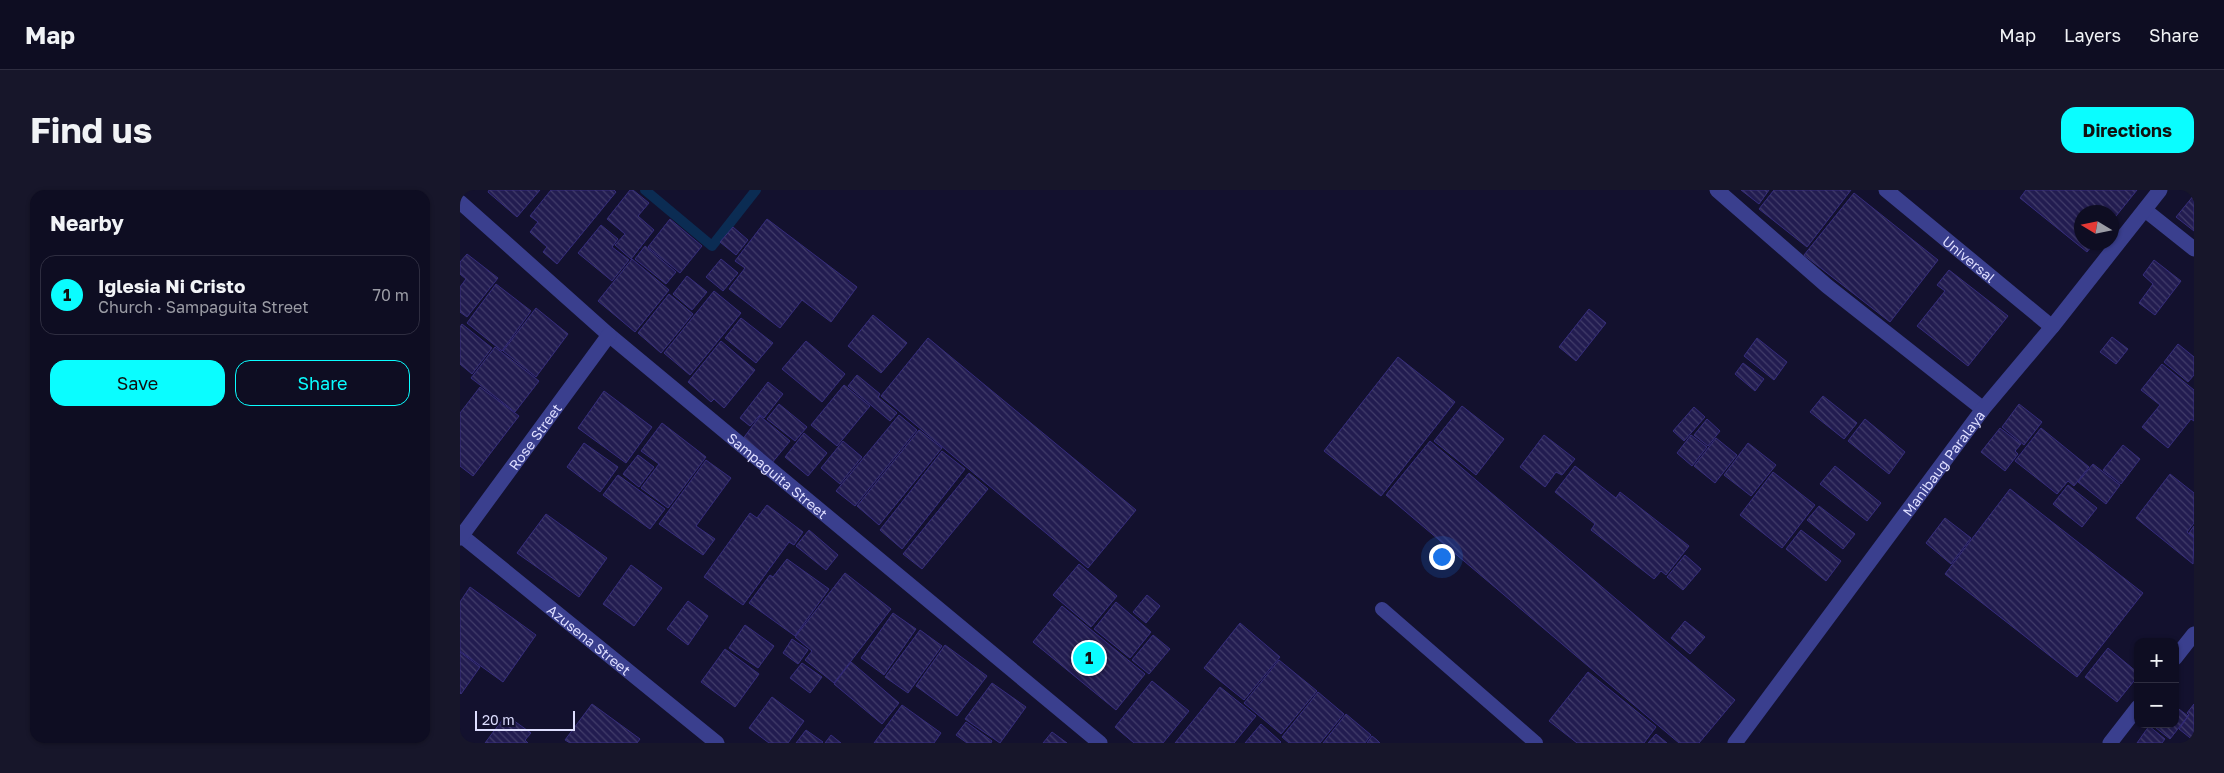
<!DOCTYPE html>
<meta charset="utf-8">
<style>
:root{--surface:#0e0d22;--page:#17162a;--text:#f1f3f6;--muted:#9b9ca5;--line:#2e2d40;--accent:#0afdff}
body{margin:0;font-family:"Golos Text",sans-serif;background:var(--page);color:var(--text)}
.controls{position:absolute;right:15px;bottom:15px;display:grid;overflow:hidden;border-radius:10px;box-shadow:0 1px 4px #0004}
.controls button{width:45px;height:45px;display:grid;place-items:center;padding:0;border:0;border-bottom:1px solid var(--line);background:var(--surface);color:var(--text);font:25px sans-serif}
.compass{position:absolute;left:1614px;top:15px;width:45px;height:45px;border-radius:50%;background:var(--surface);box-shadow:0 1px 4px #0004;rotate:280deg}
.scale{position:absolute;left:15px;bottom:12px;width:100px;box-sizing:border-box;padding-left:5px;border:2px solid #dedeff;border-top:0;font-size:14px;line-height:18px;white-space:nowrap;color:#dedeff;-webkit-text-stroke:4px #13112e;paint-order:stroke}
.you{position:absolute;left:981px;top:366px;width:18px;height:18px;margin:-12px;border:4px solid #fff;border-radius:50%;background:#1a73e8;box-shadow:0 0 0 8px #1a73e833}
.badge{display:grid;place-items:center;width:32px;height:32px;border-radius:50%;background:var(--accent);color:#111;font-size:16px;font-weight:700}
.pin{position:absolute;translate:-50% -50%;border:2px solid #fff;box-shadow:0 1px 5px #0006}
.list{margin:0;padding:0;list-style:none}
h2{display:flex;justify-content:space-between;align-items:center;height:65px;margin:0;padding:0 20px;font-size:21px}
h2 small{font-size:16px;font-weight:400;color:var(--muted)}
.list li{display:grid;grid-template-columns:32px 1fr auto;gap:15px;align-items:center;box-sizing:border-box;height:80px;margin:0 10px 10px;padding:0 10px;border:1px solid var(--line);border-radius:15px}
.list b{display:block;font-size:19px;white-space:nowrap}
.list p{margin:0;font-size:16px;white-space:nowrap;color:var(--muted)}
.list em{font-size:16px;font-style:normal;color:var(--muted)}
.actions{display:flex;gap:10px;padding:15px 20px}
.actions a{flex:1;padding:11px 0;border:1px solid var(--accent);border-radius:15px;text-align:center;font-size:18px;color:var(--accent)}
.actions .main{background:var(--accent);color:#111}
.map{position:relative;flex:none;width:1734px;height:553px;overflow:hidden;border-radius:15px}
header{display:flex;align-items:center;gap:30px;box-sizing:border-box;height:70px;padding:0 25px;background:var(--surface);border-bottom:1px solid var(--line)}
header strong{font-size:24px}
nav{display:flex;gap:28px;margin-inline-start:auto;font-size:18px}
.intro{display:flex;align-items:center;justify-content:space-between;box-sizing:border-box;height:120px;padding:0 30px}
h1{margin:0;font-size:35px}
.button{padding:12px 22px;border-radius:15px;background:var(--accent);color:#111;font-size:18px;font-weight:700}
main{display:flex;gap:30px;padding:0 30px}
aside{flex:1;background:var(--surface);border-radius:15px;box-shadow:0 1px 4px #0004}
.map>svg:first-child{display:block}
</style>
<header>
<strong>Map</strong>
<nav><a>Map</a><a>Layers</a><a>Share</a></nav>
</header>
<div class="intro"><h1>Find us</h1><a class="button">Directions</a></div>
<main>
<aside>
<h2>Nearby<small></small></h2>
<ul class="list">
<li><span class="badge">1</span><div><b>Iglesia Ni Cristo</b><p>Church · Sampaguita Street</p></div><em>70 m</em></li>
</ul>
<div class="actions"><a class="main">Save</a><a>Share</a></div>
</aside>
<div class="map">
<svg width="1734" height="553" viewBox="0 0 1734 553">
<defs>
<pattern id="building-back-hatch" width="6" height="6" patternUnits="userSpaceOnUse" patternTransform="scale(1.25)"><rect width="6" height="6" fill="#221c50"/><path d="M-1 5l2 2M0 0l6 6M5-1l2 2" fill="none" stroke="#423d6a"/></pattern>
</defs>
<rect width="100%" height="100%" fill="#13112e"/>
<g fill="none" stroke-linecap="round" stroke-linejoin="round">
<!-- stream -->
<polyline stroke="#0b2c53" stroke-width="10" points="185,0 252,56 296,0"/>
</g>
<!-- building -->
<g fill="url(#building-back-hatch)" stroke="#362d7c">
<polygon points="29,0 80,0 57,27 28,2"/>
<polygon points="91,0 154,0 156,2 97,74 83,62 87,57 70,42 78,32 70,26"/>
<polygon points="170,0 173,0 189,13 178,26 194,40 171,69 155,55 165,44 147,29"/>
<polygon points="1281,0 1309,0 1299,14"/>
<polygon points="1314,0 1391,0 1347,57 1299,19"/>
<polygon points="1566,0 1677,0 1652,31 1652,22 1622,22 1622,52 1635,52 1627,62 1560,8"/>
<polygon points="1394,3 1478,70 1430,132 1344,65"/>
<polygon points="1734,5 1734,41 1716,27"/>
<polygon points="210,29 242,56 220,83 188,57"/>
<polygon points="307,29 397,97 371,132 342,110 320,138 269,99 285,78 275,71"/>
<polygon points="141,35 158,49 152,57 169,70 152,91 118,63"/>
<polygon points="273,37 288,50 276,65 260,52"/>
<polygon points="185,56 216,82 206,94 175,69"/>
<polygon points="7,64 38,88 7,127 0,122 0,97 6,89 0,84 0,72"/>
<polygon points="172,69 209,100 175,142 138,111"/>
<polygon points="261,69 278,83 263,101 246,87"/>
<polygon points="1694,70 1721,91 1695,125 1679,113 1693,94 1683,85"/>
<polygon points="1489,80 1548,126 1508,176 1457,136 1485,101 1477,95"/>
<polygon points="227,86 247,102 232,120 213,104"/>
<polygon points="36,94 71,121 42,161 7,133"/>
<polygon points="254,101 281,123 230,185 204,163"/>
<polygon points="209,104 233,124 201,163 178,143"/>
<polygon points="76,118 108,144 76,187 43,161"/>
<polygon points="1129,119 1146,133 1116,171 1099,157"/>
<polygon points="413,125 447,153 421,183 388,156"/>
<polygon points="281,128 313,153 296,173 265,148"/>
<polygon points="2,134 32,158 12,184 0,174 0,137"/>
<polygon points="1652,147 1668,159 1656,174 1640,162"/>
<polygon points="468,148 676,320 628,378 421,206"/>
<polygon points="1297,148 1327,172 1314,190 1284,166"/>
<polygon points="261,151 295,180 264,218 254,209 251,212 228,192"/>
<polygon points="346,151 385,184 362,212 322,179"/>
<polygon points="1718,154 1734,167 1734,185 1728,192 1704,172"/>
<polygon points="35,157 79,191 55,222 11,188"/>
<polygon points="938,167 995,212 921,306 864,261"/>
<polygon points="1283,173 1304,189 1295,201 1275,184"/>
<polygon points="1702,174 1734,200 1734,231 1731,229 1708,258 1682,237 1700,215 1681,200"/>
<polygon points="397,185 420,204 418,207 437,223 430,231 388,196"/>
<polygon points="308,192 323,204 304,228 300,225 290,236 280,228"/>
<polygon points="384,195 410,216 377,256 351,235"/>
<polygon points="20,197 59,226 13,286 0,276 0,223"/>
<polygon points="144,201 192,237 166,273 118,238"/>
<polygon points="1363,206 1397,233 1384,249 1350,222"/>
<polygon points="319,214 347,237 335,251 307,229"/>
<polygon points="1559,214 1582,232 1564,255 1542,237"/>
<polygon points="1002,216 1044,249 1016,285 974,251"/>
<polygon points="1234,217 1245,227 1224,251 1213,241"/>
<polygon points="439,225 457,240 395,316 376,301"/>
<polygon points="300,226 330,251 311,274 282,250"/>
<polygon points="1247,229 1260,241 1248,256 1234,245"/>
<polygon points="1405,229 1445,262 1429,284 1388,251"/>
<polygon points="202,233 246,267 208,318 181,298 199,274 181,261"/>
<polygon points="1540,238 1561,254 1555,261 1558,264 1545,281 1521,262"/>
<polygon points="1581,238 1629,277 1614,296 1608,291 1597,304 1555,271"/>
<polygon points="459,240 482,258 419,335 397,316"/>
<polygon points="344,243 367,263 348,286 325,267"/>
<polygon points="1084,245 1115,269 1102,285 1096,282 1085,297 1060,277"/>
<polygon points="1231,245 1247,257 1232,276 1217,263"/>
<polygon points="1256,248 1277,265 1255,293 1234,276"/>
<polygon points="383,251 402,267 380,294 361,278"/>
<polygon points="970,251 1275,510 1239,553 1219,553 926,305"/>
<polygon points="124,253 158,277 140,302 107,277"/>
<polygon points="1288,253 1316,275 1291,306 1264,285"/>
<polygon points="1663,255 1680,269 1661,294 1643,280"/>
<polygon points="482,261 505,279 442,359 420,340"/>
<polygon points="178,265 194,277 179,297 163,284"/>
<polygon points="246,270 271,288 236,336 255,349 243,365 199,334"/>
<polygon points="1633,274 1660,295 1646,314 1618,292"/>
<polygon points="1115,276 1156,308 1160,302 1229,356 1206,385 1201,381 1194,389 1131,340 1135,334 1095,302"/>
<polygon points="1375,276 1421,313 1407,331 1360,294"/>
<polygon points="1313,282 1355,315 1322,358 1280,325"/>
<polygon points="509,283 528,299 462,379 443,364"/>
<polygon points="1710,284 1734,303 1734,333 1727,342 1734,348 1733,374 1676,328"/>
<polygon points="158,285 205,319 190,339 143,305"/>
<polygon points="1608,295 1637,318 1622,337 1593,314"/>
<polygon points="1550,299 1683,403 1617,487 1485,384"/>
<polygon points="307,315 343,342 334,355 329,352 283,415 244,387 290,323 297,328"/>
<polygon points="1359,316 1395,344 1383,359 1347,330"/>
<polygon points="86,324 147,368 119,407 57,363"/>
<polygon points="1485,328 1511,348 1491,374 1466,353"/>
<polygon points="1734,336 1734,347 1729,343"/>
<polygon points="349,340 378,365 366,380 336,356"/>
<polygon points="1341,340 1381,371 1366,391 1326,359"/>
<polygon points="1225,365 1241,379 1223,400 1207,387"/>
<polygon points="327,369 369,399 335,446 289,413 310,385 313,387"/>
<polygon points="619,374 657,406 631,437 593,405"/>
<polygon points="171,375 202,398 174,436 143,414"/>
<polygon points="385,383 431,419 374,493 345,470 352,461 335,447"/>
<polygon points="10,397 76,445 43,492 0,461 0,412"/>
<polygon points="687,405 700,416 686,433 673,422"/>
<polygon points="228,411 248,426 228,455 207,439"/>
<polygon points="656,412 691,442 670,468 634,439"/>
<polygon points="602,416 685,484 656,520 573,452"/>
<polygon points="433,423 456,439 424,485 401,468"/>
<polygon points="1225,431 1245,447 1230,464 1211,448"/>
<polygon points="780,433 820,467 784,510 744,478"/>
<polygon points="285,435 314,456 298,478 269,458"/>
<polygon points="460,440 482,456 448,503 425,487"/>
<polygon points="693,445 710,459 689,484 672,470"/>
<polygon points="332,449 348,460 338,474 323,463"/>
<polygon points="485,455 527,486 497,526 456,496"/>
<polygon points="1648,458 1678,483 1678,486 1657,512 1625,487"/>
<polygon points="265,459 299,484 275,517 241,492"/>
<polygon points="0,462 20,477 1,504 0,503"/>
<polygon points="819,470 857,501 821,544 784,513"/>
<polygon points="391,472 439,513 422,534 374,494"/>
<polygon points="342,473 362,487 350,503 330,488"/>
<polygon points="1128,482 1196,537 1184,553 1117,553 1089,531"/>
<polygon points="692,491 729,521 703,553 674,553 655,537"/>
<polygon points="532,493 566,517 540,553 505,529"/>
<polygon points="760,497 796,526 774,553 715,553"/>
<polygon points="858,502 884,524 860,553 829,553 822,547"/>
<polygon points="312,507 344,531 328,553 309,553 289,538"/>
<polygon points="132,514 180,549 177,553 110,553 105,550"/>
<polygon points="1734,514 1734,551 1719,539 1729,525 1727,523"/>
<polygon points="442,515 481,543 474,553 414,553"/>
<polygon points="1715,516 1728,526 1710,549 1691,534 1715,534"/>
<polygon points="886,524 911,545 905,553 863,553"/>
<polygon points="46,525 71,543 65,550 68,553 25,553"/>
<polygon points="506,532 532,551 531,553 507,553 496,545"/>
<polygon points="801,534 821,552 820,553 785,553"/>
<polygon points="1689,536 1705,549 1702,553 1677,553"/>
<polygon points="346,540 363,552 362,553 336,553"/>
<polygon points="592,542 607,553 583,553"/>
<polygon points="1196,544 1207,553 1188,553"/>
<polygon points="371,545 381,553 365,553"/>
<polygon points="912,546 917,550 920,553 907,553"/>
</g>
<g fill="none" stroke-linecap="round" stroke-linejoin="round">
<!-- lane -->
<polyline stroke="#3a3f8e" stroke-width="14" points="922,419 1076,553"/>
<!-- street -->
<g stroke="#3a3f8e" stroke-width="15">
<polyline points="1257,0 1367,96 1523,219"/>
<path id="s1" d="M1426 0 1592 137"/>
<path id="s2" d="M0 12 149 145 640 553"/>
<polyline points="1685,20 1734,59"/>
<path id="s3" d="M2 346 257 553"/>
<path id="s4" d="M0 348 149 145"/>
<polyline points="1715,468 1734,444"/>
<path id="s5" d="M1275 553 1523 219 1592 137 1700 0"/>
<polyline points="1650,553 1678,517"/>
</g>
</g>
<g text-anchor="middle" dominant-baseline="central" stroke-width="4" stroke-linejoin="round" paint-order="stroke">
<!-- street labels -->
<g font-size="14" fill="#dedeff" stroke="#13112e">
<text stroke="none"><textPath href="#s1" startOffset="108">Universal</textPath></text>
<text stroke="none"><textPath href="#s4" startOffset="126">Rose Street</textPath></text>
<text stroke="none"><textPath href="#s5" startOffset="349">Manibaug Paralaya</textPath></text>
<text stroke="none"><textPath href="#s2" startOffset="419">Sampaguita Street</textPath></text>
<text stroke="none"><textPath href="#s3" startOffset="164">Azusena Street</textPath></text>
</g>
</g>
</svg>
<div class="controls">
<button>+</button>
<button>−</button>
</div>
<svg class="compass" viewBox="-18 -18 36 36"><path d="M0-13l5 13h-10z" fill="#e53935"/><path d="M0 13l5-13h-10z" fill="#9b9ca5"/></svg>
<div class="scale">20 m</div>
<div class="you"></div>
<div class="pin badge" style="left:629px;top:468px">1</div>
</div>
</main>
